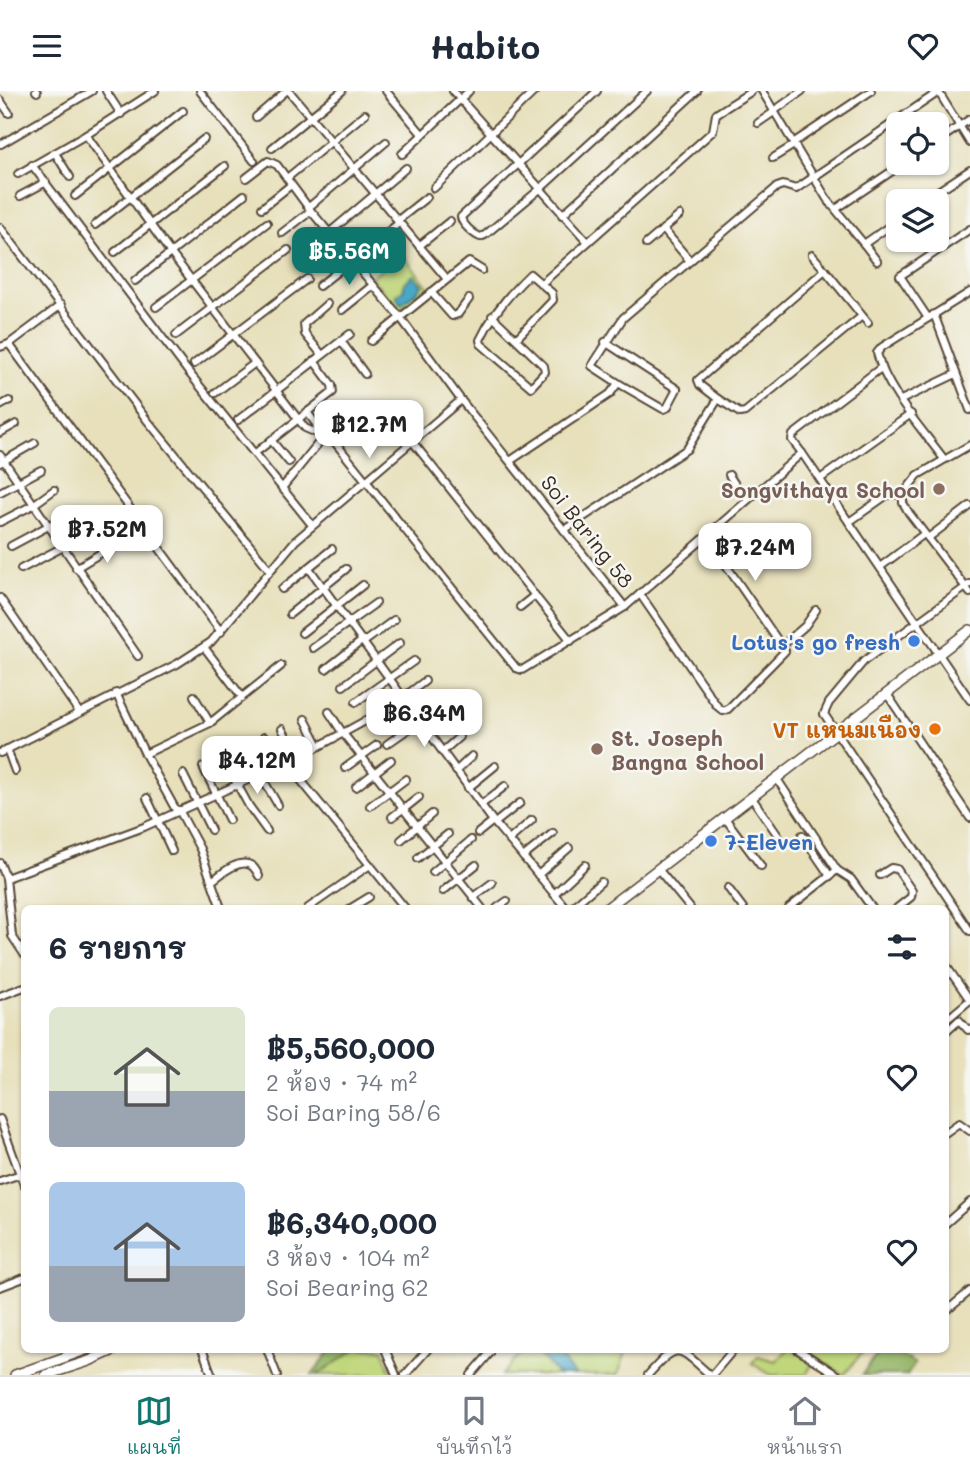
<!DOCTYPE html>
<html lang="th">
<meta charset="utf-8">
<style>
body{margin:0;font-family:Mali,"Playpen Sans Thai",sans-serif;background:#f6f6f7;color:#1f2937;height:100vh;display:flex;flex-direction:column;font-size:26px;white-space:nowrap}
*{box-sizing:border-box;margin:0}
p{font-size:23px;color:#747a83}
.icon{flex:none;width:38px;height:38px;fill:none;stroke:currentColor;stroke-width:2;stroke-linecap:round;stroke-linejoin:round}
.map{position:relative;flex:1;overflow:hidden}
.sheet{position:absolute;left:21px;top:814px;width:928px;height:448px;display:flex;flex-direction:column;background:#fff;border-radius:10px;box-shadow:0 2px 5px #0004}
.sheet>*{flex:none}
.controls{position:absolute;left:886px;top:21px;display:grid;gap:14px}
.controls a{display:grid;place-items:center;width:63px;height:63px;border-radius:10px;background:#fff;box-shadow:0 2px 5px #0004;font-size:35px}
.price{position:absolute;translate:-50% -60px;padding:0 16px;border-radius:14px;background:#fff;color:#222;font-size:23px;line-height:46px;filter:drop-shadow(0 2px 4px #0008)}
.price::after{content:'';position:absolute;left:50%;top:42px;width:21px;height:16px;margin-left:-10px;background:inherit;clip-path:polygon(0 0,100% 0,50% 100%)}
.price.selected{background:#0f766e;color:#fff}
ul{padding:0;list-style:none}
li{display:flex;align-items:center;gap:21px;height:175px;padding:0 28px}
li span{display:grid;place-items:center;flex:none;width:196px;height:140px;border-radius:10px;color:#555}
li>.icon{margin-inline-start:auto}
span .icon{width:84px;height:84px;fill:#fffc;stroke-width:1}
li b{font-size:30px}
h2{display:flex;justify-content:space-between;align-items:center;height:84px;padding:0 28px;font-size:30px}
header{display:flex;justify-content:space-between;align-items:center;height:91px;padding:0 28px;background:#fff;font-size:32px;font-weight:700}
.menu{display:flex;justify-content:space-around;align-items:center;height:98px;border-top:2px solid #e0e1e3;background:#fff;font-size:19px;color:#747a83}
.menu a{display:grid;justify-items:center;gap:4px}
.menu .selected{color:#0f766e}
.map>svg:first-child{display:block}
</style>
<header><svg class="icon" aria-label="menu" viewBox="0 0 24 24"><path d="M4 6h16M4 12h16M4 18h16"/></svg>Habito<svg class="icon" aria-label="heart" viewBox="0 0 24 24"><path d="M12 20l-8-8c-3-5 5-10 8-4 3-6 11-1 8 4z"/></svg></header>
<div class="map">
<svg width="970" height="1284" viewBox="0 0 970 1284">
<rect width="100%" height="100%" fill="#f6f6f2"/>
<filter id="ink" filterUnits="userSpaceOnUse"><feTurbulence type="fractalNoise" baseFrequency=".0143" numOctaves="2"/><feDisplacementMap in="SourceGraphic" scale="14" xChannelSelector="R" yChannelSelector="G"/><feConvolveMatrix kernelMatrix="1 2 1 2 8 2 1 2 1" color-interpolation-filters="sRGB"/></filter>
<filter id="wash" filterUnits="userSpaceOnUse"><feTurbulence type="fractalNoise" baseFrequency=".00686" numOctaves="4" result="noise"/><feDisplacementMap in="SourceGraphic" scale="28" xChannelSelector="R" yChannelSelector="G"/><feGaussianBlur stdDeviation="1.57" result="paint"/><feColorMatrix in="noise" values="0 0 0 0 0 0 0 0 0 0 0 0 0 0 0 0 0 1.4 0 .05"/><feComposite in="paint" operator="in"/></filter>
<g filter="url(#wash)">
<rect width="100%" height="100%" fill="#e7e0bb"/>
<g fill="#bfd67a" stroke="#7d804c" stroke-width="2">
<polygon points="402,163 429,197 400,220 371,186"/>
<polygon points="357,1258 383,1258 392,1284 318,1284 344,1263"/>
<polygon points="518,1258 534,1258 558,1284 502,1284 522,1262"/>
<polygon points="555,1258 627,1258 618,1284 574,1284"/>
<polygon points="787,1258 791,1258 813,1272 806,1284 771,1284 752,1272 758,1265 776,1270"/>
<polygon points="804,1258 865,1258 844,1284"/>
</g>
<g fill="#97b76a" stroke="#697044" stroke-width="2">
<path d="M332,1258H357C344,1264 322,1284 312,1284Z"/>
<polygon points="881,1258 892,1258 915,1273 907,1284 862,1284"/>
</g>
<g fill="#48a7c7" stroke="#426872" stroke-width="2">
<path d="M414,184L422,194C417,203 409,206 402,213L400,212L396,204L403,199L405,191Z"/>
<polygon points="535,1258 555,1258 574,1284 558,1284"/>
</g>
</g>
<g filter="url(#ink)">
<g fill="none" stroke-linecap="round" stroke-linejoin="round">
<g stroke="#554536" stroke-width="10">
<g id="street">
<polyline points="36,0 37,1"/>
<polyline points="106,0 121,23"/>
<polyline points="155,0 86,44 170,161 305,337 334,350 516,577 522,579 625,516"/>
<polyline points="200,0 254,70"/>
<polyline points="289,0 447,188"/>
<polyline points="386,0 422,43"/>
<polyline points="453,0 587,150"/>
<path d="M597,0L461,126C462,133 473,143 480,146L485,144L540,98L647,0"/>
<polyline points="762,0 827,108 864,153 898,129"/>
<polyline points="938,0 970,52"/>
<polyline points="0,9 9,22"/>
<polyline points="774,20 802,0"/>
<polyline points="256,26 286,0"/>
<polyline points="758,32 774,21"/>
<polyline points="936,51 970,28"/>
<polyline points="793,52 871,0"/>
<polyline points="1,53 92,0"/>
<polyline points="272,57 342,0"/>
<polyline points="55,62 70,86"/>
<polyline points="402,63 469,0"/>
<polyline points="773,67 794,54"/>
<polyline points="32,74 186,278 312,434"/>
<polyline points="18,83 86,44"/>
<polyline points="246,87 268,70 277,74 311,120 400,226 461,309 625,516 802,362 970,609"/>
<polyline points="287,87 365,23"/>
<polyline points="434,97 535,0"/>
<polyline points="20,105 46,91"/>
<polyline points="75,105 183,20"/>
<polyline points="923,110 970,79"/>
<polyline points="309,116 386,51"/>
<polyline points="262,117 291,94"/>
<polyline points="836,118 904,72"/>
<polyline points="562,124 697,0"/>
<polyline points="397,130 427,106"/>
<polyline points="95,134 204,48"/>
<polyline points="0,136 147,329 270,479"/>
<polyline points="663,138 690,170"/>
<polyline points="330,141 406,77"/>
<polyline points="282,142 311,120"/>
<polyline points="646,153 680,124"/>
<polyline points="864,153 877,170"/>
<polyline points="419,155 450,130"/>
<polyline points="115,161 225,75"/>
<polyline points="303,167 332,144"/>
<polyline points="825,179 868,232"/>
<polyline points="135,190 244,104"/>
<polyline points="541,193 713,40 716,23 752,0"/>
<polyline points="319,195 399,132"/>
<polyline points="431,201 452,225 458,223 469,208"/>
<polyline points="156,216 267,132"/>
<polyline points="342,219 373,194"/>
<polyline points="934,223 970,319"/>
<path d="M492,225L544,275L545,281L531,296L481,253L480,249C492,223 509,203 530,183L552,202L553,209L516,248"/>
<polyline points="928,227 900,185 970,138"/>
<polyline points="176,244 288,159"/>
<polyline points="341,250 365,283"/>
<polyline points="371,250 469,171 482,179"/>
<polyline points="605,251 677,298 667,317 663,318 618,292"/>
<polyline points="9,253 221,541"/>
<polyline points="0,256 9,253 61,214"/>
<polyline points="322,264 305,243 304,233 327,213"/>
<polyline points="194,273 307,188"/>
<polyline points="215,302 255,272"/>
<polyline points="718,308 740,322 745,321 862,225"/>
<polyline points="901,309 956,283"/>
<polyline points="0,315 9,310"/>
<polyline points="307,321 316,333 317,341"/>
<polyline points="238,329 350,243"/>
<polyline points="0,342 16,333"/>
<polyline points="271,349 289,371"/>
<polyline points="412,350 571,550"/>
<polyline points="259,359 333,301 332,294 314,270"/>
<polyline points="802,362 792,349 793,344 882,276"/>
<polyline points="0,364 138,565"/>
<path d="M944,368C922,338 886,299 877,262L882,256L970,201"/>
<polyline points="510,370 610,303 618,292 592,275 623,227 777,96 783,94 796,98 940,0"/>
<polyline points="0,372 35,352"/>
<polyline points="729,384 738,398 748,408"/>
<polyline points="820,388 911,323"/>
<polyline points="282,397 325,344"/>
<polyline points="0,401 41,379"/>
<polyline points="903,403 903,412 909,422 970,502"/>
<polyline points="0,431 33,414 54,399"/>
<polyline points="849,431 887,404 903,403 918,384 970,354"/>
<polyline points="564,439 687,358 718,308 700,294 698,289 825,179 812,164"/>
<polyline points="928,447 970,415"/>
<polyline points="11,455 67,425"/>
<polyline points="880,476 924,443"/>
<polyline points="76,477 124,448"/>
<polyline points="309,477 493,730 566,817"/>
<polyline points="21,478 88,443"/>
<polyline points="970,493 864,570 829,612 824,623 970,840"/>
<polyline points="282,498 332,458"/>
<polyline points="640,503 717,615 723,620 728,618 785,560 706,445"/>
<polyline points="0,507 79,621"/>
<polyline points="520,516 535,504"/>
<polyline points="290,523 346,478"/>
<polyline points="302,542 363,494"/>
<polyline points="364,551 394,529"/>
<polyline points="783,554 805,535 816,519"/>
<polyline points="204,556 242,606"/>
<polyline points="313,557 376,512"/>
<polyline points="326,578 363,549"/>
<polyline points="343,595 400,552"/>
<polyline points="116,602 145,663 177,721"/>
<polyline points="887,603 970,727"/>
<polyline points="194,605 210,632"/>
<polyline points="404,606 425,590"/>
<polyline points="356,611 414,570"/>
<polyline points="329,621 342,641 482,817"/>
<polyline points="305,628 319,655"/>
<polyline points="282,638 298,666"/>
<polyline points="428,641 450,623"/>
<polyline points="264,646 278,674"/>
<polyline points="387,653 420,630"/>
<polyline points="244,656 278,714"/>
<polyline points="7,658 15,680"/>
<polyline points="442,661 459,646"/>
<polyline points="0,662 177,573 211,551 295,450 461,309"/>
<polyline points="145,663 210,632 281,575"/>
<polyline points="224,669 249,715 267,740"/>
<polyline points="288,670 295,682 405,817"/>
<polyline points="203,676 229,729"/>
<polyline points="345,677 377,654"/>
<polyline points="456,680 472,665"/>
<polyline points="183,683 211,739"/>
<polyline points="777,688 837,779 789,817"/>
<polyline points="356,696 391,669"/>
<polyline points="468,697 495,675"/>
<polyline points="147,707 172,760"/>
<polyline points="752,707 779,746"/>
<polyline points="481,714 505,695"/>
<polyline points="370,715 406,688"/>
<polyline points="404,718 419,706"/>
<polyline points="179,719 200,758 221,817"/>
<polyline points="392,726 404,717"/>
<polyline points="725,727 761,775"/>
<polyline points="495,732 520,712"/>
<polyline points="478,742 493,730"/>
<polyline points="802,744 830,785"/>
<polyline points="401,749 432,723"/>
<polyline points="509,749 532,729"/>
<polyline points="523,766 553,742"/>
<polyline points="418,767 448,743"/>
<polyline points="0,772 6,787 12,845 24,863"/>
<polyline points="658,778 690,817"/>
<polyline points="837,779 851,788 872,817"/>
<polyline points="433,781 471,749"/>
<polyline points="538,784 569,757"/>
<polyline points="880,784 891,777 897,778 912,800 911,806 897,817"/>
<polyline points="6,787 144,736 305,663 405,608"/>
<path d="M212,790C221,783 240,766 252,775C255,777 257,781 259,785"/>
<polyline points="728,797 743,817"/>
<polyline points="443,800 476,774"/>
<polyline points="554,803 585,774"/>
<polyline points="473,806 492,792"/>
<polyline points="308,817 370,774"/>
<polyline points="351,817 369,806"/>
<polyline points="497,817 507,810"/>
<polyline points="571,817 601,791"/>
<polyline points="945,877 947,876 970,909 945,930"/>
<polyline points="0,905 24,896"/>
<polyline points="945,942 959,929 968,939 970,938"/>
<polyline points="0,1028 24,1094"/>
<polyline points="945,1042 959,1032 970,1040"/>
<polyline points="0,1090 21,1083"/>
<polyline points="945,1133 970,1111"/>
<polyline points="0,1196 24,1187"/>
<polyline points="945,1221 970,1200"/>
<polyline points="202,1258 212,1284"/>
<polyline points="267,1258 277,1284"/>
<polyline points="385,1258 396,1284"/>
<polyline points="797,1258 837,1284"/>
<polyline points="405,1284 428,1258"/>
<polyline points="471,1284 490,1262"/>
<path d="M648,1284C679,1250 677,1255 710,1284"/>
<polyline points="712,1284 734,1258"/>
</g>
</g>
<g stroke="#554536" stroke-width="12">
<g id="secondary">
<polyline points="607,817 970,539"/>
<polyline points="15,1284 88,1258"/>
<polyline points="46,1284 89,1270 116,1258"/>
</g>
</g>
<use href="#street" stroke="#fff" stroke-width="6"/>
<use href="#secondary" stroke="#fff" stroke-width="9"/>
</g>
</g>
<g fill="#8d6e63" stroke="#f6f6f2" stroke-width="2.5">
<circle cx="939" cy="398" r="7"/>
<circle cx="597" cy="658" r="7"/>
</g>
<g fill="#3f7fe0" stroke="#f6f6f2" stroke-width="2.5">
<circle cx="914" cy="550" r="7"/>
<circle cx="711" cy="750" r="7"/>
</g>
<circle fill="#e8710a" stroke="#f6f6f2" stroke-width="2.5" cx="935" cy="638" r="7"/>
<g text-anchor="middle" dominant-baseline="central" stroke-width="5" stroke-linejoin="round" paint-order="stroke">
<g font-size="21" font-weight="bold" fill="#785e54" stroke="#f6f6f2" text-anchor="end">
<text x="925" y="398">Songvithaya School</text>
<text x="611" y="646" text-anchor="start">St. Joseph<tspan x="611" dy="24">Bangna School</tspan></text>
</g>
<g font-size="21" fill="#3b2a1e" stroke="#f6f6f2">
<text transform="translate(588 440) rotate(52)">Soi Baring 58</text>
</g>
<g font-size="21" font-weight="bold" fill="#366cbe" stroke="#f6f6f2" text-anchor="end">
<text x="900" y="550">Lotus's go fresh</text>
<text x="725" y="750" text-anchor="start">7-Eleven</text>
</g>
<g font-size="21" font-weight="bold" fill="#c56008" stroke="#f6f6f2" text-anchor="end">
<text x="921" y="638">VT แหนมเนือง</text>
</g>
</g>
</svg>
<div class="controls">
<a><svg class="icon" aria-label="locate" viewBox="0 0 24 24"><circle cx="12" cy="12" r="6"/><path d="M12 2v4M12 18v4M2 12h4M18 12h4"/></svg></a>
<a><svg class="icon" aria-label="layers" viewBox="0 0 24 24"><path d="M12 4l9 5-9 5-9-5zM3 14l9 5 9-5"/></svg></a>
</div>
<b class="price selected" style="left:349px;top:196px">฿5.56M</b>
<b class="price" style="left:369px;top:369px">฿12.7M</b>
<b class="price" style="left:107px;top:474px">฿7.52M</b>
<b class="price" style="left:755px;top:492px">฿7.24M</b>
<b class="price" style="left:424px;top:658px">฿6.34M</b>
<b class="price" style="left:257px;top:705px">฿4.12M</b>
<section class="sheet">
<h2>6 รายการ<svg class="icon" aria-label="filters" viewBox="0 0 24 24"><path d="M4 7h16M4 17h16"/><circle cx="9" cy="7" r="2"/><circle cx="15" cy="17" r="2"/></svg></h2>
<ul>
<li><span style="background:linear-gradient(#dfe7d0 60%,#9aa5b1 0)"><svg class="icon" aria-label="home" viewBox="0 0 24 24"><path d="M3 11l9-7 9 7M6 9v11h12V9"/></svg></span><div><b>฿5,560,000</b><p>2 ห้อง · 74 m²</p><p>Soi Baring 58/6</p></div><svg class="icon" aria-label="heart" viewBox="0 0 24 24"><path d="M12 20l-8-8c-3-5 5-10 8-4 3-6 11-1 8 4z"/></svg></li>
<li><span style="background:linear-gradient(#a9c7e8 60%,#9aa5b1 0)"><svg class="icon" aria-label="home" viewBox="0 0 24 24"><path d="M3 11l9-7 9 7M6 9v11h12V9"/></svg></span><div><b>฿6,340,000</b><p>3 ห้อง · 104 m²</p><p>Soi Bearing 62</p></div><svg class="icon" aria-label="heart" viewBox="0 0 24 24"><path d="M12 20l-8-8c-3-5 5-10 8-4 3-6 11-1 8 4z"/></svg></li>
</ul>
</section>
</div>
<nav class="menu">
<a class="selected"><svg class="icon" aria-label="map" viewBox="0 0 24 24"><path d="M3 6l6-2 6 2 6-2v14l-6 2-6-2-6 2zM9 4v14M15 6v14"/></svg>แผนที่</a>
<a><svg class="icon" aria-label="saved" viewBox="0 0 24 24"><path d="M7 4h10v16l-5-4-5 4z"/></svg>บันทึกไว้</a>
<a><svg class="icon" aria-label="home" viewBox="0 0 24 24"><path d="M3 11l9-7 9 7M6 9v11h12V9"/></svg>หน้าแรก</a>
</nav>
